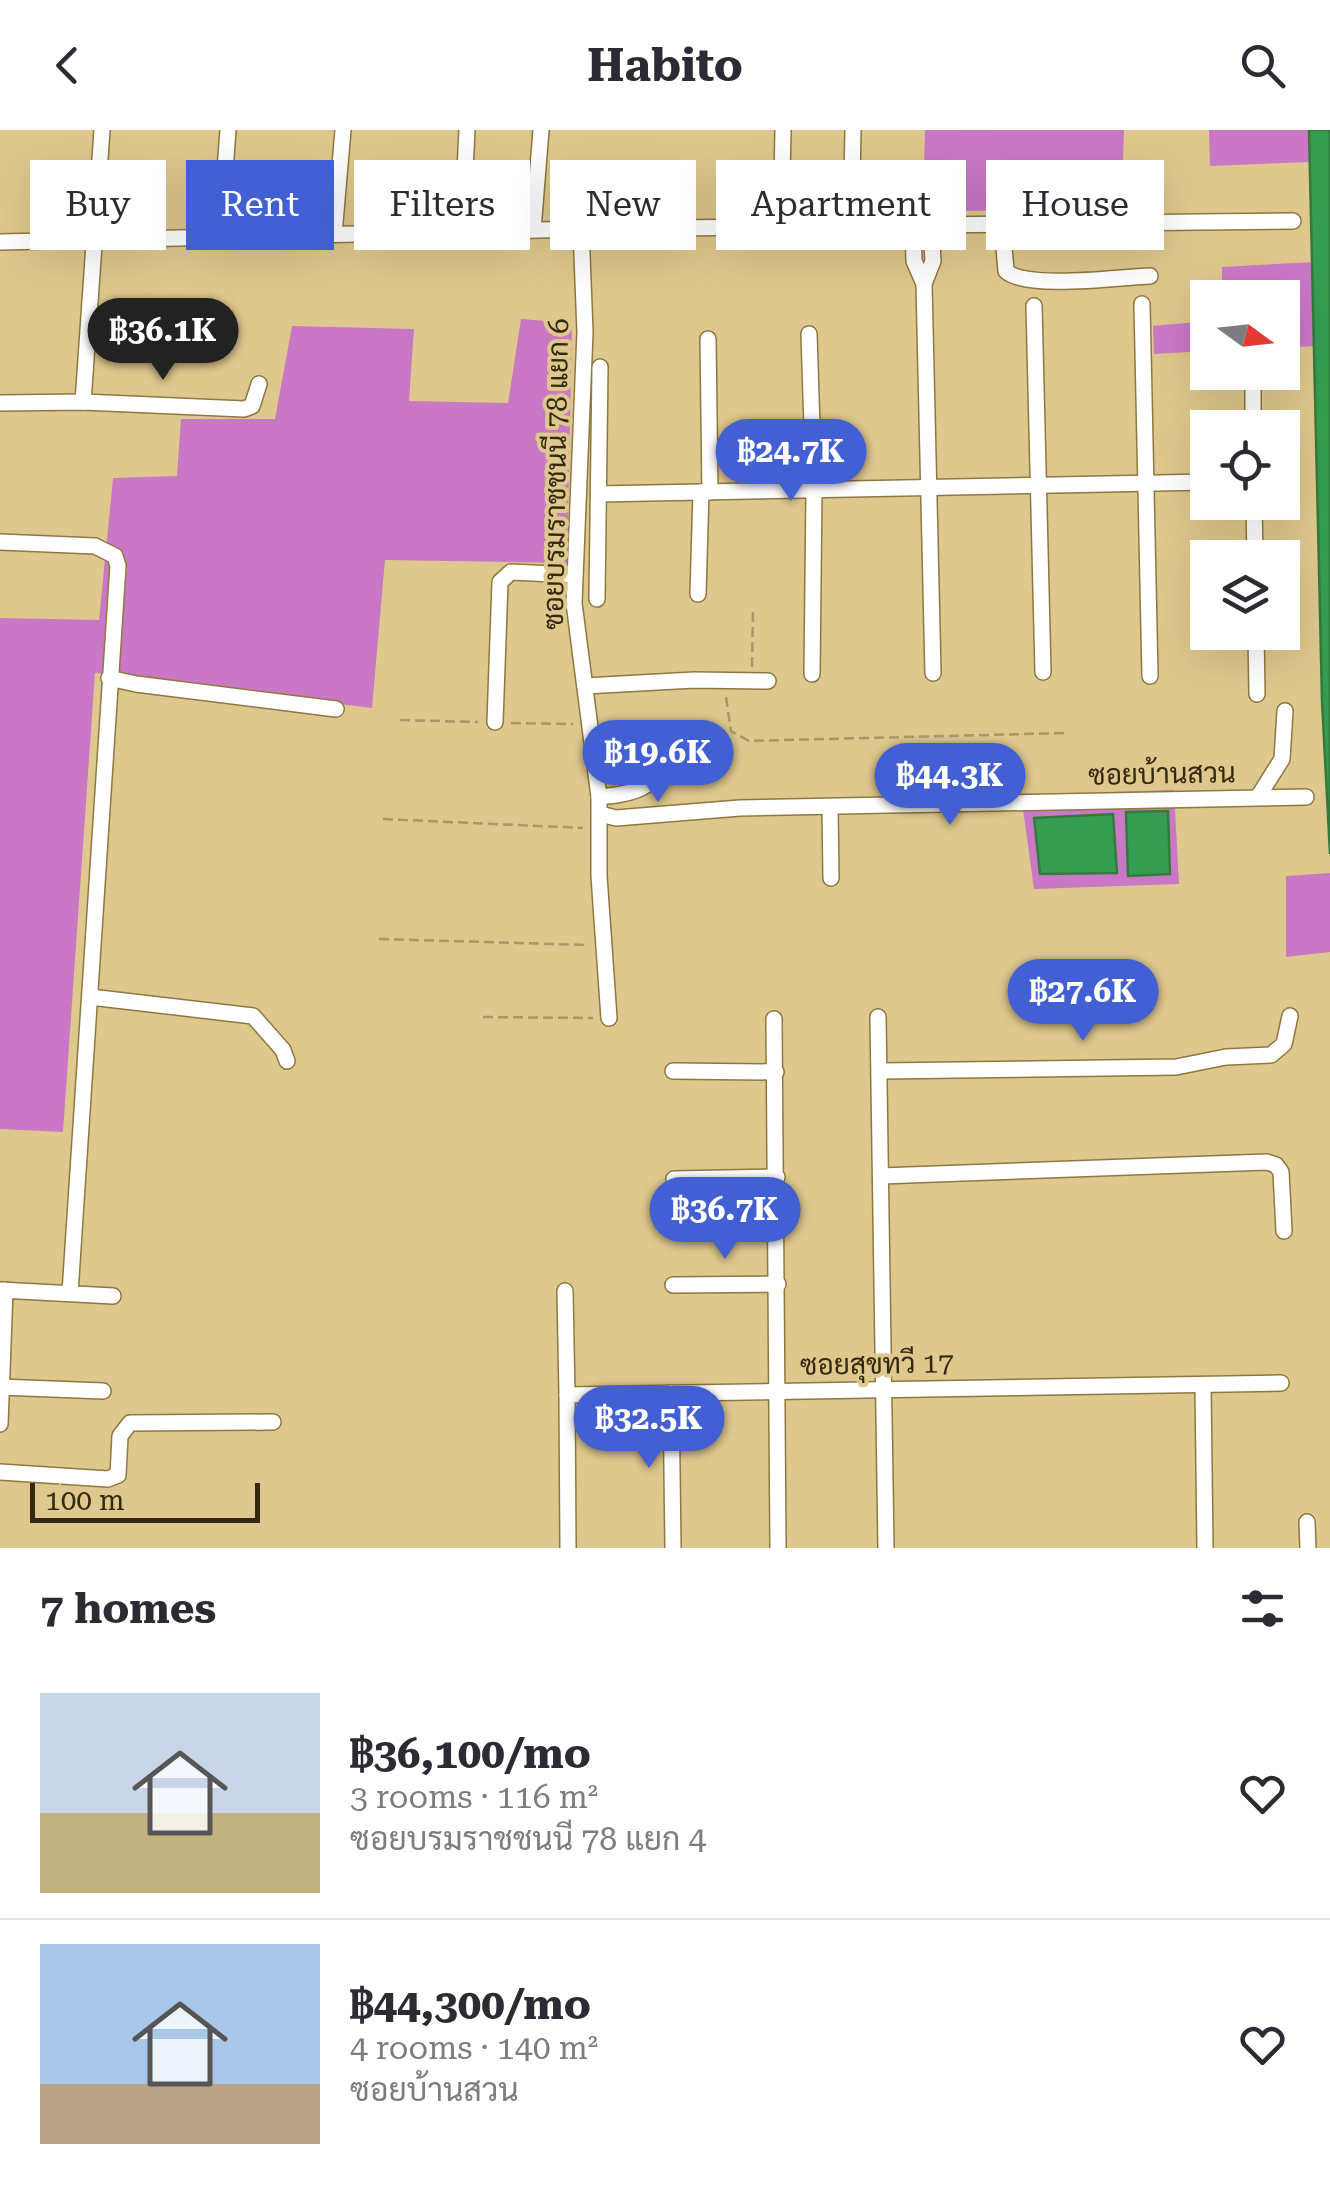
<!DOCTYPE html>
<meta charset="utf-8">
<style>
body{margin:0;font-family:"Roboto Serif",Sarabun,serif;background:#f7f7f7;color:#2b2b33;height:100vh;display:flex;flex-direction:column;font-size:38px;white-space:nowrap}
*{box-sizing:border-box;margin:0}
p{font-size:32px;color:#7c7c81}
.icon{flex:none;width:55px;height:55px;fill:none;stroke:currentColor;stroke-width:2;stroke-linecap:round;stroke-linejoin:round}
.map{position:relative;height:1418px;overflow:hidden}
.details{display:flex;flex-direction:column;background:#fff;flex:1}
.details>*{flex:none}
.banner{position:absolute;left:30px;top:30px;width:1270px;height:90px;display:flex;gap:20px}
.needle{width:65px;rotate:105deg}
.fabs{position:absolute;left:1190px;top:150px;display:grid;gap:20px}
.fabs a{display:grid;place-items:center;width:110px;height:110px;border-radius:0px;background:#fff;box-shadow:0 10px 40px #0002;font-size:50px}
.scale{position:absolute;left:30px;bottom:25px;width:230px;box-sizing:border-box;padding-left:10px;border:5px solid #332911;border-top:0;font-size:28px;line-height:35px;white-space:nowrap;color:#332911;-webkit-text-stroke:8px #dfc88d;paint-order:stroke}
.price{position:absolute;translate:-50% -85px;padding:0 22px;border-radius:35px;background:#4260d3;color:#fff;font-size:32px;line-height:65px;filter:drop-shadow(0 2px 5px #0008)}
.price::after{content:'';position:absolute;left:50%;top:60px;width:30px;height:22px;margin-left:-15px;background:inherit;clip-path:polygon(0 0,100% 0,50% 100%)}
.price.selected{background:#222;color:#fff}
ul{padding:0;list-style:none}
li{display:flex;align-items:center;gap:30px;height:250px;padding:0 40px}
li+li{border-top:2px solid #e1e1e2}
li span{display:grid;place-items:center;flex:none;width:280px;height:200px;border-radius:0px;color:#555}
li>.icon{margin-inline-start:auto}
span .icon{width:120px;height:120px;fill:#fffc;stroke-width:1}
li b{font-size:42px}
h2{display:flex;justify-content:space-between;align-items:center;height:120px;padding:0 40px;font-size:42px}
.chip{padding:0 35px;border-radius:0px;background:#fff;box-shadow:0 10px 40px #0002;font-size:35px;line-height:90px}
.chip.selected{background:#4260d3;color:#fff}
header{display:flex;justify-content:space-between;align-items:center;height:130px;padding:0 40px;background:#fff;font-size:45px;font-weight:700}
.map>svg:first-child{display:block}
</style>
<header><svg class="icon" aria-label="back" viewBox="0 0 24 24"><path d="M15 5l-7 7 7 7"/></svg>Habito<svg class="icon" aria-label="search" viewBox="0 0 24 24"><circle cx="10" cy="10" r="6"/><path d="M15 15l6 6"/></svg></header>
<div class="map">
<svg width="1330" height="1418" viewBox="0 0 1330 1418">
<rect width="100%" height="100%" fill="#dfc88d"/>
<g fill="#ca78c6">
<polygon points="925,0 1124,0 1121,80 923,81"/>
<polygon points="1209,0 1309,0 1310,32 1210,36"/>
<polygon points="1313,132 1316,216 1283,218 1282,168 1222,167 1222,137"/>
<polygon points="521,189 572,193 567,433 385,430 372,578 95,543 63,1002 0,999 0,488 99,490 113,348 177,346 181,289 275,289 292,196 414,199 409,271 508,273"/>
<polygon points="1207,191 1207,221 1154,224 1153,196"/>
<polygon points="1174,660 1179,754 1034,759 1021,665"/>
<polygon points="1330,743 1330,822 1286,827 1286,746"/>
</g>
<g fill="#359d50" stroke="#347a3d" stroke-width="2.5">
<polygon points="1309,0 1330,0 1330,724 1322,571"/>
<polygon points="1168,681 1170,744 1128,746 1126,682"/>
<polygon points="1113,684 1117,743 1040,744 1034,688"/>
</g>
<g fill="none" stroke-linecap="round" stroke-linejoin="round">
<g stroke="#8e783f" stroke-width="18">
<g id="minor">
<path d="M1002,94L1006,141C1026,160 1121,147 1150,146"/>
<polyline points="851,95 853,0"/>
<polyline points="913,95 914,131 924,154"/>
<polyline points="931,95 933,131 924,154 933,543"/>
<polyline points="781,96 783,0"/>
<polyline points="581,99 585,202 574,473 599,667 599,746 609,888"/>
<polyline points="533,100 541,0"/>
<polyline points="462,101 467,0"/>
<polyline points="334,104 343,0"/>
<polyline points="220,107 228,0"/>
<polyline points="0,112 581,99 1293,91"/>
<polyline points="1142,174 1150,546"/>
<polyline points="1034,176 1043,542"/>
<polyline points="809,204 814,360 812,544"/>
<polyline points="708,209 710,362"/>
<polyline points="1253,252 1253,298"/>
<polyline points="83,272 102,0"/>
<polyline points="0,273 83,272 244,279 252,276 259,254"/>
<polyline points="599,364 1208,352"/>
<polyline points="1254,372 1255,428"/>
<polyline points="0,412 95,416 115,426 118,436 70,1163"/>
<polyline points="698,464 701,362"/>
<polyline points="597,469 600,237"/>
<polyline points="1256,502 1257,564"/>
<polyline points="109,548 136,554 336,579"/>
<polyline points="585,556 694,550 768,551"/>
<polyline points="495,592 500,452 511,442 575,445"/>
<path d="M599,667C628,664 660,661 661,625"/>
<polyline points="1258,667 1282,629 1285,581"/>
<polyline points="830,677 831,748"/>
<polyline points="600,684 616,688 740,678 1306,667"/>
<polyline points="90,867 253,886 283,920 287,931"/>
<polyline points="878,887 886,1418"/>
<polyline points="774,889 778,1418"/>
<polyline points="673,941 776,942"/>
<polyline points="881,941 1176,937 1226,927 1271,925 1284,914 1290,886"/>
<polyline points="881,1046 1267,1032 1276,1035 1281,1042 1284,1101"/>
<polyline points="674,1049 777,1047"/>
<polyline points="673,1155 778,1154"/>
<polyline points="0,1160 113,1166"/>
<polyline points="565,1161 567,1265"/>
<polyline points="1203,1256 1205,1418"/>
<polyline points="0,1257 103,1261"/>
<polyline points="671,1263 673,1418"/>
<polyline points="0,1294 5,1160"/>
<polyline points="0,1342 108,1349 118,1345 120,1306 130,1293 273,1292"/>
<polyline points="1307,1392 1308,1418"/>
<polyline points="568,1418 567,1265 1281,1253"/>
</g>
</g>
<g stroke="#ab9868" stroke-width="2.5" stroke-dasharray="10 5" stroke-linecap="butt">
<polyline points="752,537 753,479"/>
<polyline points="726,567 731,601 749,611 1067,603"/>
<polyline points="400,590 478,592"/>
<polyline points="511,593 573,594"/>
<polyline points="383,689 583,698"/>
<polyline points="379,809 588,815"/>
<polyline points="483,887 593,888"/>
</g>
<use href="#minor" stroke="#fff" stroke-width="15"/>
</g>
<g text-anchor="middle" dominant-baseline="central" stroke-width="8" stroke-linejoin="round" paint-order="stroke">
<g font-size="28" fill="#332911" stroke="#dfc88d">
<text transform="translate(556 344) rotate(-89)">ซอยบรมราชชนนี 78 แยก 6</text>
<text transform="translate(1162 644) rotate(-1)">ซอยบ้านสวน</text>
<text transform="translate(877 1234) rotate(-1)">ซอยสุขทวี 17</text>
</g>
</g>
</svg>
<div class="fabs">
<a><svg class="needle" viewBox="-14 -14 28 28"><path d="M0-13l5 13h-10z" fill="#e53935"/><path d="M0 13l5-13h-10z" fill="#7c7c81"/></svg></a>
<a><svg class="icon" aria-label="locate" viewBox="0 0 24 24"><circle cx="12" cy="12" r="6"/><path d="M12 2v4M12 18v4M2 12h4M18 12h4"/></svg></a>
<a><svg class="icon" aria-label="layers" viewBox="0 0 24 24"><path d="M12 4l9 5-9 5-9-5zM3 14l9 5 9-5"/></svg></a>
</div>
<div class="scale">100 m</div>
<b class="price selected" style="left:163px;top:253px">฿36.1K</b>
<b class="price" style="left:791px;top:374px">฿24.7K</b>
<b class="price" style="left:658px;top:675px">฿19.6K</b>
<b class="price" style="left:950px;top:698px">฿44.3K</b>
<b class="price" style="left:1083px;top:914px">฿27.6K</b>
<b class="price" style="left:725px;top:1132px">฿36.7K</b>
<b class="price" style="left:649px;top:1341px">฿32.5K</b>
<div class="banner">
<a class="chip">Buy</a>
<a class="chip selected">Rent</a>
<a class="chip">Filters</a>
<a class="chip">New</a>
<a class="chip">Apartment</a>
<a class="chip">House</a>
</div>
</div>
<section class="details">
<h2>7 homes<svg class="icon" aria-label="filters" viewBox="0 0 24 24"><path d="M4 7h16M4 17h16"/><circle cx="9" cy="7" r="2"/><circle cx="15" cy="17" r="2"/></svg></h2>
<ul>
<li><span style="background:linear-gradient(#c9d6e8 60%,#c2b280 0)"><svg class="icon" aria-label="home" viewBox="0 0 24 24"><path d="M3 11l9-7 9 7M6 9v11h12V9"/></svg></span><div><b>฿36,100/mo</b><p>3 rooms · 116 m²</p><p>ซอยบรมราชชนนี 78 แยก 4</p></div><svg class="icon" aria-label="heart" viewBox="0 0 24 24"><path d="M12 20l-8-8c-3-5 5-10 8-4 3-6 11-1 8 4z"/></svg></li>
<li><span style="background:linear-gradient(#a9c7e8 70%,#b9a48a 0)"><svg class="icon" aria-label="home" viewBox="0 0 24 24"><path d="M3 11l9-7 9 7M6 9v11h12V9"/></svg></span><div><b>฿44,300/mo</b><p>4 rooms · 140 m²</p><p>ซอยบ้านสวน</p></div><svg class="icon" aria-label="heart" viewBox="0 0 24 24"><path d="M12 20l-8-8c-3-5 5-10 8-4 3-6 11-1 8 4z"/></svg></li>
</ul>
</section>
